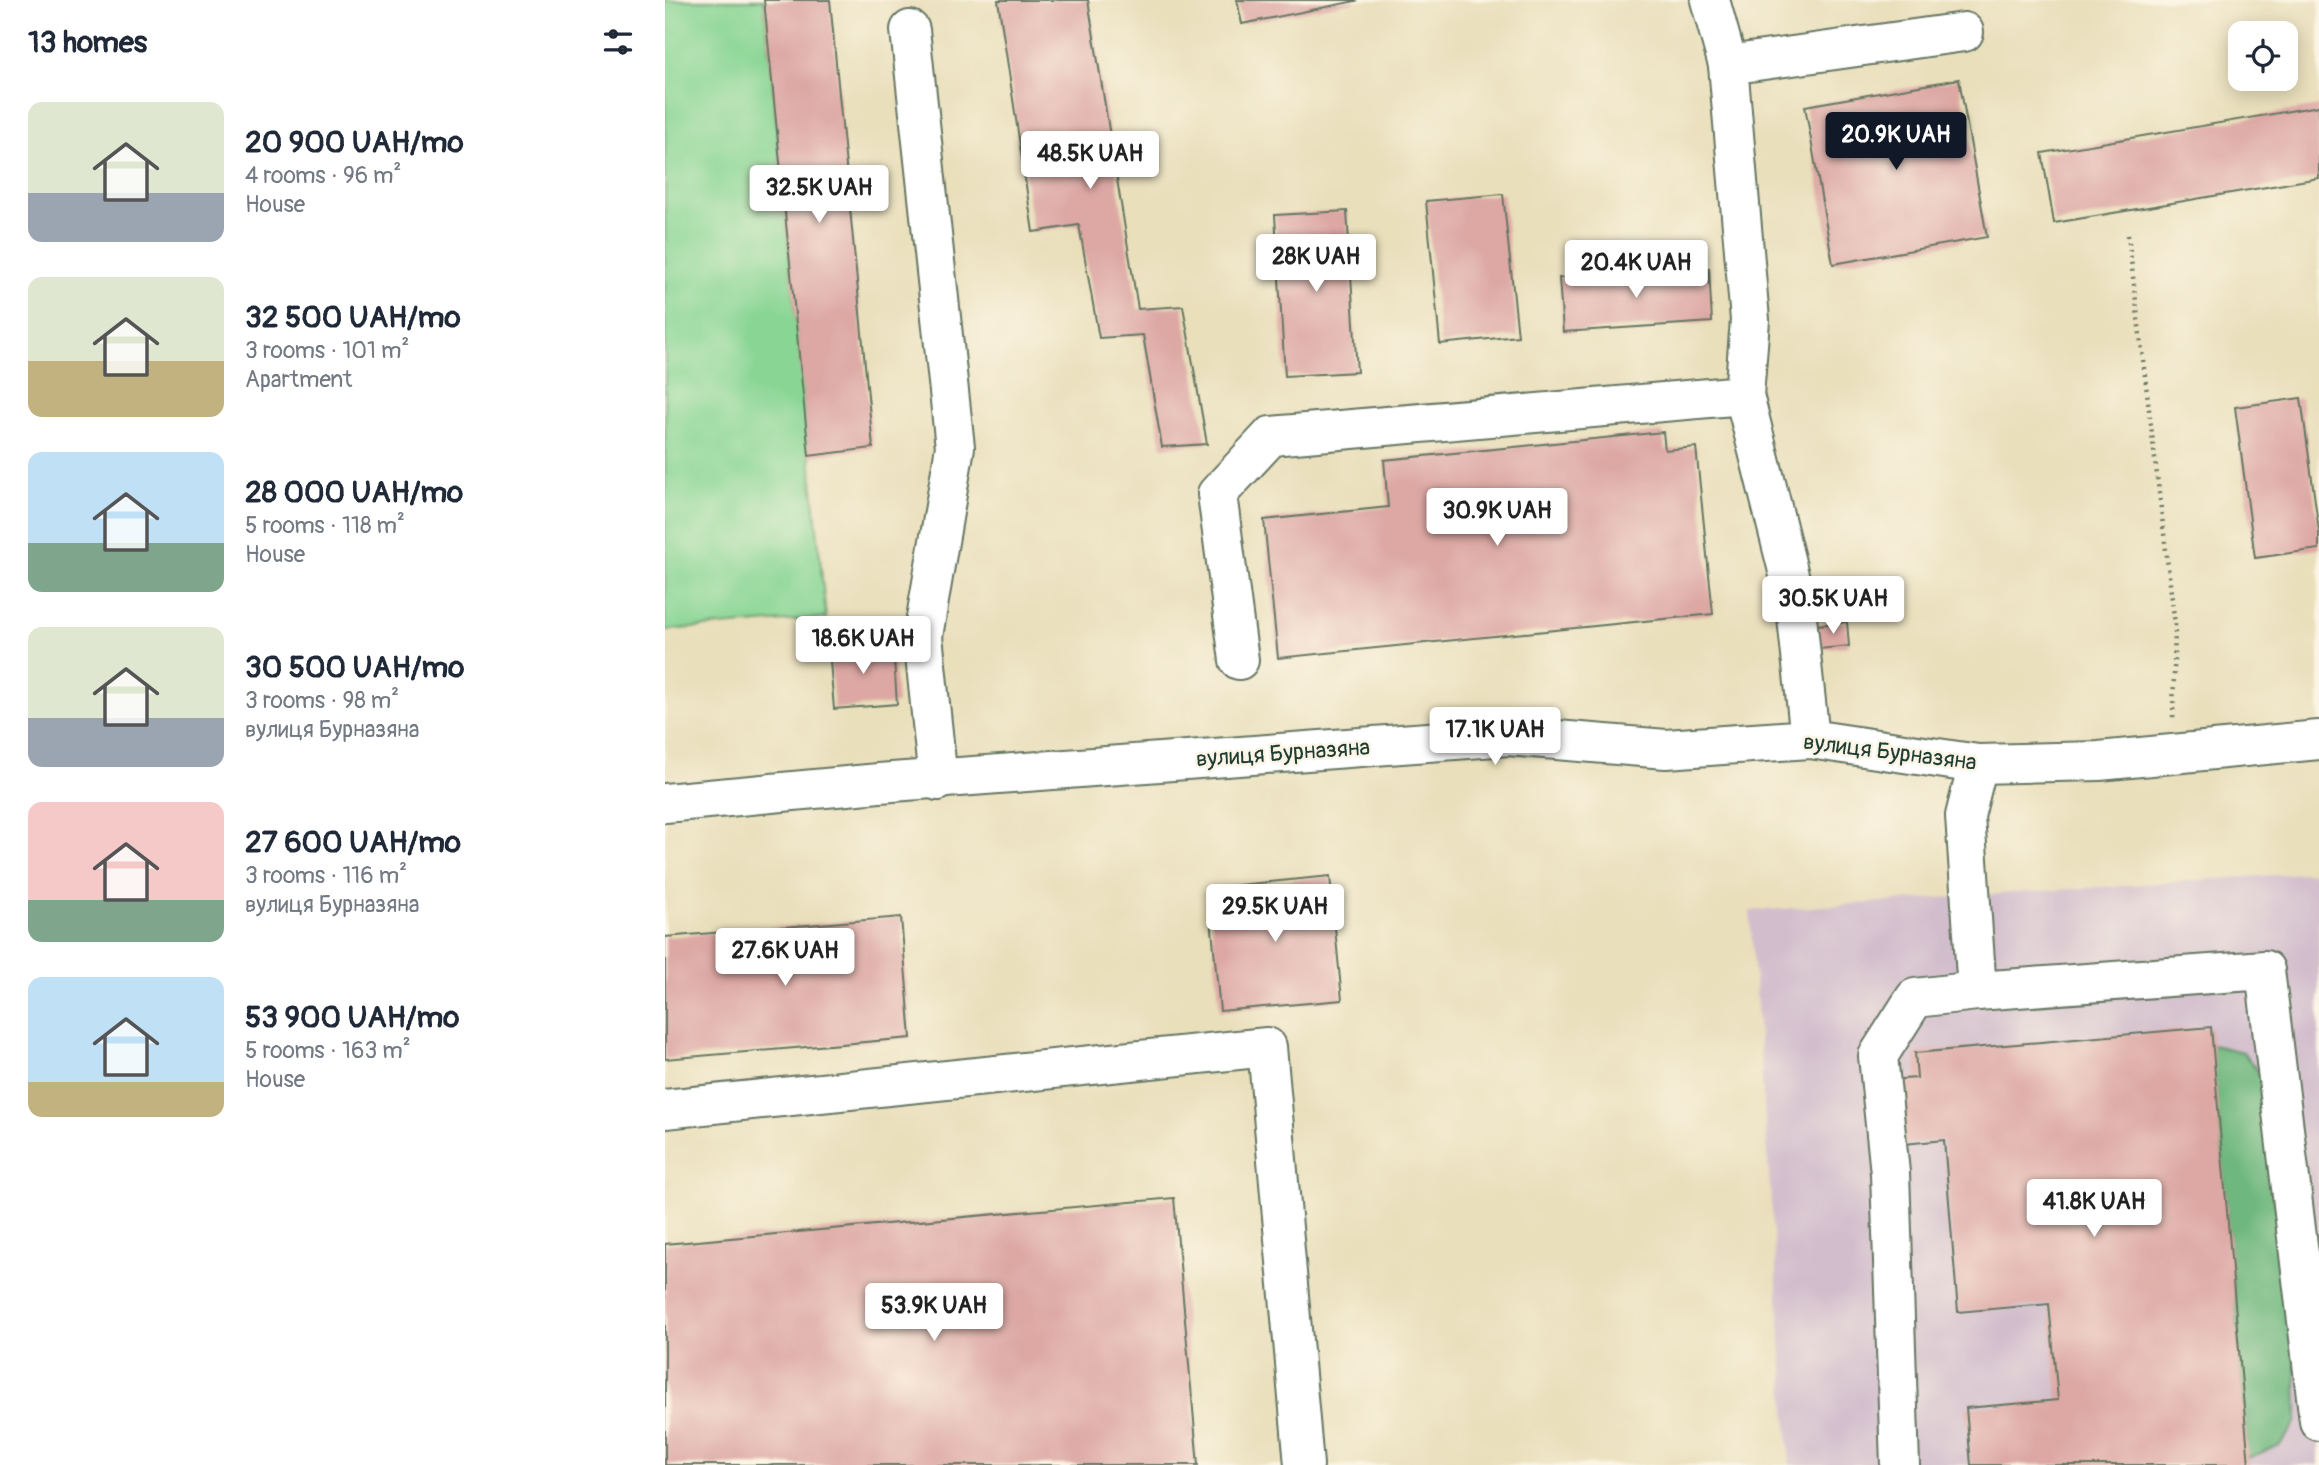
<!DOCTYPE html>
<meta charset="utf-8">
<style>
body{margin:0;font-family:Pangolin,sans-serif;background:#f2f2f3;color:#1f2937;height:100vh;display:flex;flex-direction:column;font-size:26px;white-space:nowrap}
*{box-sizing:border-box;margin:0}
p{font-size:23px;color:#747a83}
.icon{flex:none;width:38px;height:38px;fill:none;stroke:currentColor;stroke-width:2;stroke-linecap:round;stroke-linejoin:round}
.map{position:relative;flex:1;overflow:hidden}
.sheet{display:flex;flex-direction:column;background:#fff;width:665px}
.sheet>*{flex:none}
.fabs{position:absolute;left:1563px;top:21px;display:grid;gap:14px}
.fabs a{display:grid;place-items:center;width:70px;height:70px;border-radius:14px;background:#fff;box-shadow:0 4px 18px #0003;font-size:35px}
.price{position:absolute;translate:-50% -60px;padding:0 16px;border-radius:7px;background:#fff;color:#222;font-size:23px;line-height:46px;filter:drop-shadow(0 2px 4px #0008)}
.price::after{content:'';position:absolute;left:50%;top:42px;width:21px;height:16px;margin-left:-10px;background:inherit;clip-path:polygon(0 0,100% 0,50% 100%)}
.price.current{background:#111827;color:#fff}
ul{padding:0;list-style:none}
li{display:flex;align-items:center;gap:21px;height:175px;padding:0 28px}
li span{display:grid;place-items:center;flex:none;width:196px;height:140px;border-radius:14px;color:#555}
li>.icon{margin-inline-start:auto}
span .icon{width:84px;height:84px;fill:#fffc;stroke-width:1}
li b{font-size:30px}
h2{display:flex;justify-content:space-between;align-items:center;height:84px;padding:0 28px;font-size:30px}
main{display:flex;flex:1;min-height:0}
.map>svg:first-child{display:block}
</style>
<main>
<section class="sheet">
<h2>13 homes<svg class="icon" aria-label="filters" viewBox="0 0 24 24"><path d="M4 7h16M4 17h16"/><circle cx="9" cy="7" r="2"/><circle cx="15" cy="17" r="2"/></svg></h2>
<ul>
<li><span style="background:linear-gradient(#dfe7d0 65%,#9aa5b1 0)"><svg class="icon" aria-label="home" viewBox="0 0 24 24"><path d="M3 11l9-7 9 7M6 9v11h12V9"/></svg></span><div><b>20 900 UAH/mo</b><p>4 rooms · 96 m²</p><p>House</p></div></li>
<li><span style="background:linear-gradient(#dfe7d0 60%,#c2b280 0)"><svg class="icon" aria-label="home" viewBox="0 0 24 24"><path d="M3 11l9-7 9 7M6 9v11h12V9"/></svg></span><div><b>32 500 UAH/mo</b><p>3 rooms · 101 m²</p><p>Apartment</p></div></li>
<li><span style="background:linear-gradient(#bfe0f5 65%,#7fa58c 0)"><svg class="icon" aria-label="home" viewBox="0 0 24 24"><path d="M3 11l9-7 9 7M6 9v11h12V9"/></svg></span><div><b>28 000 UAH/mo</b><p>5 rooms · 118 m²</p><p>House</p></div></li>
<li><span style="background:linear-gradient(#dfe7d0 65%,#9aa5b1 0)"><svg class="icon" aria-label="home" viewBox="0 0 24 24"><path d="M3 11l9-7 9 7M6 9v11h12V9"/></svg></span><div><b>30 500 UAH/mo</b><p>3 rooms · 98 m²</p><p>вулиця Бурназяна</p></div></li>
<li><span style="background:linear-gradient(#f6c9c9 70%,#7fa58c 0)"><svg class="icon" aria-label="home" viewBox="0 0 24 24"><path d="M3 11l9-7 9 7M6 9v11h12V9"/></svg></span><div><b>27 600 UAH/mo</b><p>3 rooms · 116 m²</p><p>вулиця Бурназяна</p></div></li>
<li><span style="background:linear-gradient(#bfe0f5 75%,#c2b280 0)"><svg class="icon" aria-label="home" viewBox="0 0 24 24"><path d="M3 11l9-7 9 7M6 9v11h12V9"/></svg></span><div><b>53 900 UAH/mo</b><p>5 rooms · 163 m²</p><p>House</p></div></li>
</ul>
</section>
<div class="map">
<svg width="1654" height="1465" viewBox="0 0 1654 1465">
<rect width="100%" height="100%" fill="#fcf5e5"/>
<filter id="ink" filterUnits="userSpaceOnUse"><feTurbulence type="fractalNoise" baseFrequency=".0143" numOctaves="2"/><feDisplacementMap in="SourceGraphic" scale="14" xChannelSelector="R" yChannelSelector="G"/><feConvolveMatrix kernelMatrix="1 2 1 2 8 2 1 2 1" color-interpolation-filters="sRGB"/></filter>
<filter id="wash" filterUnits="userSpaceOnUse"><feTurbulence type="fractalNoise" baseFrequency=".00686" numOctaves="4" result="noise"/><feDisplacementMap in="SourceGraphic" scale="28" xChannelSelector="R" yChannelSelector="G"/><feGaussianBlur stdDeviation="1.57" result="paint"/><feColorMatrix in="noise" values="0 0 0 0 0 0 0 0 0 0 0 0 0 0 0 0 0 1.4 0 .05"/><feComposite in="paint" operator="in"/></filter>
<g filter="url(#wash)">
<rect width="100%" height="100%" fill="#e9dfbb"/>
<polygon fill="#d1bdcc" points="1654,872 1654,1465 1125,1465 1085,911"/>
<polygon fill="#89d694" stroke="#548a64" stroke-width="2" points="0,0 99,0 161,618 0,630"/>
<polygon fill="#6eb77e" stroke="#467a59" stroke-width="2" points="1547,1045 1578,1052 1594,1073 1631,1368 1632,1421 1615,1445 1583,1458"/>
<g id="blocks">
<g fill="#dda8a4">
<polygon points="99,0 165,0 208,448 144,456"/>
<polygon points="333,0 423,0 473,309 518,306 542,444 497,447 478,335 434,338 414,225 368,232"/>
<polygon points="572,0 690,0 691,1 577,24"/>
<polygon points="1294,79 1322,237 1168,264 1140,106"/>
<polygon points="1654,106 1654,178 1389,223 1377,153"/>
<polygon points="838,194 853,336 775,344 761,201"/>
<polygon points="682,211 692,372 620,376 610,215"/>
<polygon points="1044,268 1047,322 898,332 894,278"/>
<polygon points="1636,398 1654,531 1654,549 1590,558 1570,407"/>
<polygon points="998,432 1000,450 1031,447 1048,614 613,658 599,520 723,507 719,460"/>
<polygon points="1182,622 1184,646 1154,649 1152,625"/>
<polygon points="228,644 232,704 169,709 164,649"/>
<polygon points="665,876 677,1000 555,1011 543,888"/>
<polygon points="236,917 246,1038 0,1059 0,937"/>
<polygon points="1546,1027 1584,1465 1306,1465 1301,1408 1393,1400 1384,1304 1293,1312 1279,1140 1229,1145 1223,1080 1252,1078 1250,1053"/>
<polygon points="509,1198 533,1465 0,1465 0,1244"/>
</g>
</g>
</g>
<g filter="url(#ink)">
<use href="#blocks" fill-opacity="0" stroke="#667663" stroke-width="2"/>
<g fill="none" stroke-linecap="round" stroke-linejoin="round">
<g stroke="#667663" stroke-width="42">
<g id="minor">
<polyline points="1045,0 1063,65"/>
<polyline points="245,30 290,447 258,636 273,781"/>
<polyline points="1079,395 1085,320 1063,65 1299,32"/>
<polyline points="574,660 552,494 606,436 1079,395 1130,599 1145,739"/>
<polyline points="0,803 214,783 843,736 1001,749 1145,739 1313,764 1434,761 1654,740"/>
<polyline points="1312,991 1300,816 1313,764"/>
<polyline points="0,1109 602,1047 639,1465"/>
<polyline points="1235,1465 1225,1173 1213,1056 1250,998 1312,991 1600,970 1654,1421"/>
</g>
</g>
<polyline stroke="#667663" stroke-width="4.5" stroke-dasharray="2 5" stroke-linecap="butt" points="1463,235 1510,625 1508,720"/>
<use href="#minor" stroke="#fff" stroke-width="38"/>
</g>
</g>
<g text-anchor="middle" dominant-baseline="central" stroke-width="5" stroke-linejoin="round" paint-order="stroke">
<g font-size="23" fill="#1f3d34" stroke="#fcf5e5">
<text transform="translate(1225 752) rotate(7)">вулиця Бурназяна</text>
<text transform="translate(618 753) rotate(-4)">вулиця Бурназяна</text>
</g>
</g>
</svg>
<div class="fabs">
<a><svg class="icon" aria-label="locate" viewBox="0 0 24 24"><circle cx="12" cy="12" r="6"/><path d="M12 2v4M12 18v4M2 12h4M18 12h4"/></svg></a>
</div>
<b class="price current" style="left:1231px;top:172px">20.9K UAH</b>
<b class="price" style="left:425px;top:191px">48.5K UAH</b>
<b class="price" style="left:154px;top:225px">32.5K UAH</b>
<b class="price" style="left:651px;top:294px">28K UAH</b>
<b class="price" style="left:971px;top:300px">20.4K UAH</b>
<b class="price" style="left:832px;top:548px">30.9K UAH</b>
<b class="price" style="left:1168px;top:636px">30.5K UAH</b>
<b class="price" style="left:198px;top:676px">18.6K UAH</b>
<b class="price" style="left:830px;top:767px">17.1K UAH</b>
<b class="price" style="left:610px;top:944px">29.5K UAH</b>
<b class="price" style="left:120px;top:988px">27.6K UAH</b>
<b class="price" style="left:1429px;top:1239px">41.8K UAH</b>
<b class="price" style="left:269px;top:1343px">53.9K UAH</b>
</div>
</main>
